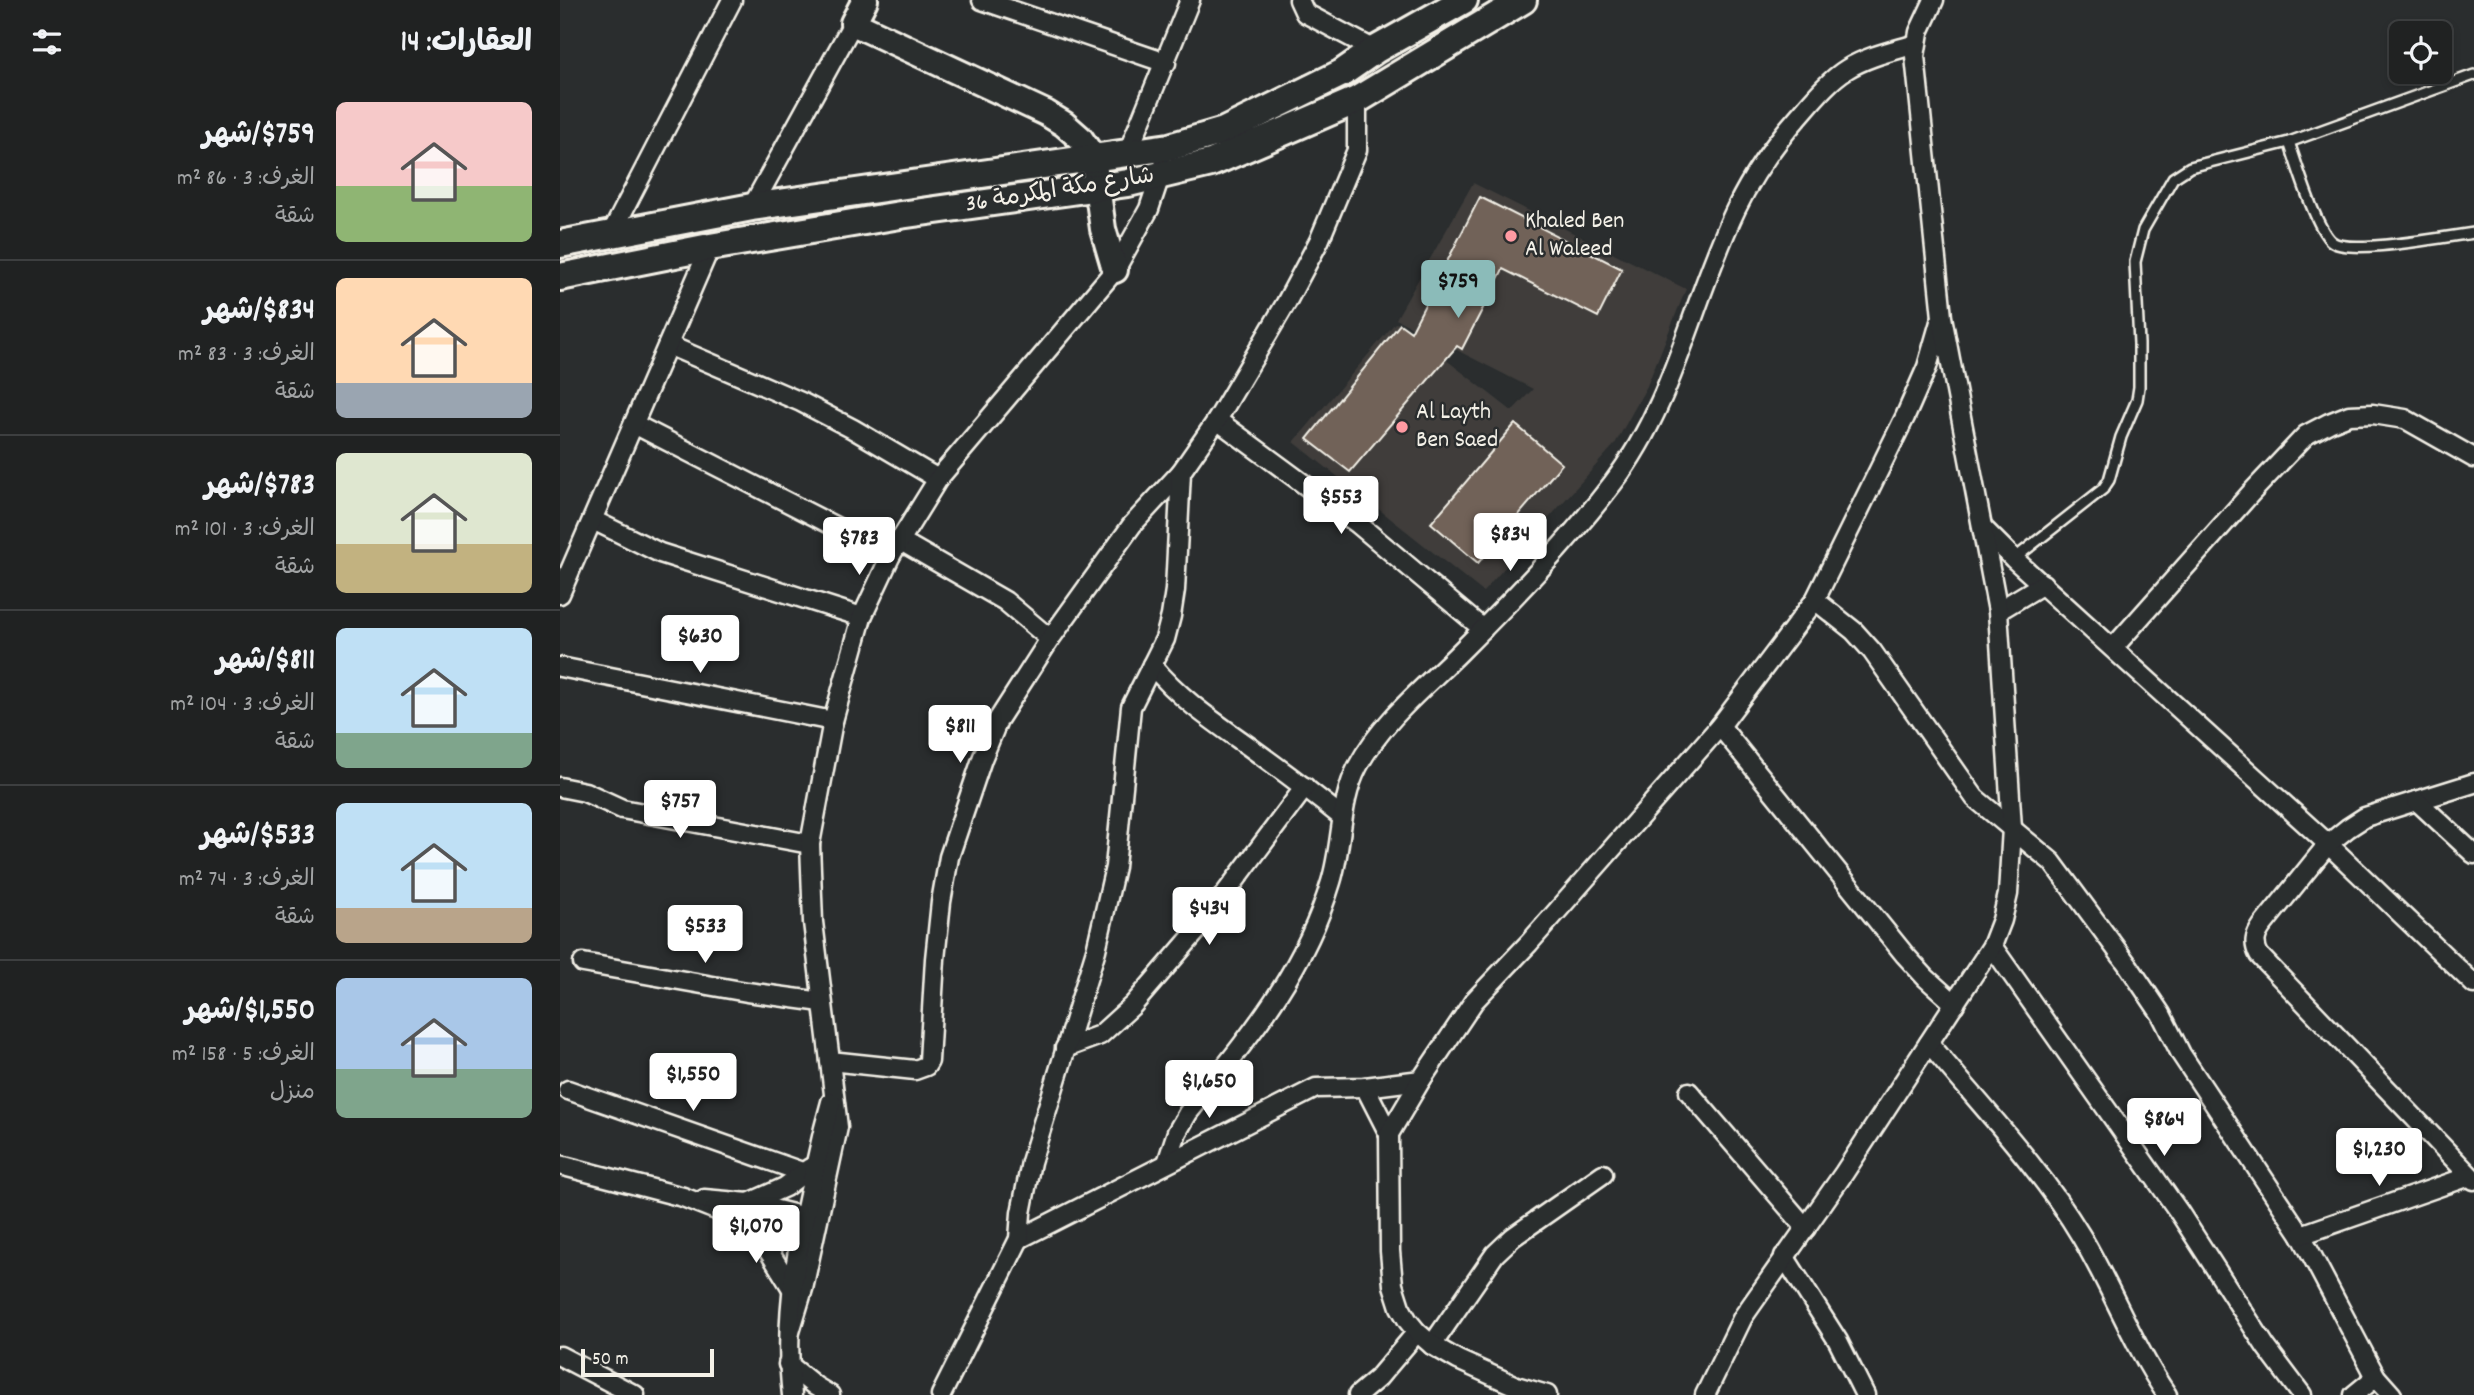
<!DOCTYPE html>
<html lang="ar">
<meta charset="utf-8">
<style>
body{margin:0;font-family:Dekko,"Playpen Sans Arabic",sans-serif;background:#282a2a;color:#f1f3f6;direction:rtl;height:100vh;display:flex;flex-direction:column;font-size:26px;white-space:nowrap}
*{box-sizing:border-box;margin:0}
p{font-size:23px;color:#a2a4a5}
.icon{flex:none;width:38px;height:38px;fill:none;stroke:currentColor;stroke-width:2;stroke-linecap:round;stroke-linejoin:round}
.map{position:relative;flex:1;overflow:hidden;direction:ltr}
.details{display:flex;flex-direction:column;background:#202222;width:560px}
.details>*{flex:none}
.controls{position:absolute;left:1829px;top:21px;display:grid;gap:14px}
.controls a{display:grid;place-items:center;width:63px;height:63px;border-radius:10px;background:#202222;box-shadow:0 4px 10px #0003,0 0 0 2px #3d3f40;font-size:35px}
.scale{position:absolute;left:21px;bottom:18px;width:133px;box-sizing:border-box;padding-left:7px;border:4px solid #f4f1e8;border-top:0;font-size:19px;line-height:24px;white-space:nowrap;color:#f4f1e8;-webkit-text-stroke:5px #2a2d2e;paint-order:stroke}
.price{position:absolute;translate:-50% -60px;padding:0 16px;border-radius:7px;background:#fff;color:#222;font-size:23px;line-height:46px;filter:drop-shadow(0 2px 4px #0008)}
.price::after{content:'';position:absolute;left:50%;top:42px;width:21px;height:16px;margin-left:-10px;background:inherit;clip-path:polygon(0 0,100% 0,50% 100%)}
.price.on{background:#8bbbb9;color:#111}
ul{padding:0;list-style:none}
li{display:flex;align-items:center;gap:21px;height:175px;padding:0 28px}
li+li{border-top:2px solid #3d3f40}
li span{display:grid;place-items:center;flex:none;width:196px;height:140px;border-radius:10px;color:#555}
li>.icon{margin-inline-start:auto}
span .icon{width:84px;height:84px;fill:#fffc;stroke-width:1}
li b{font-size:30px}
h2{display:flex;justify-content:space-between;align-items:center;height:84px;padding:0 28px;font-size:30px}
main{display:flex;flex:1;min-height:0}
.map>svg:first-child{display:block}
</style>
<main>
<div class="map">
<svg width="1914" height="1395" viewBox="0 0 1914 1395">
<rect width="100%" height="100%" fill="#2a2d2e"/>
<filter id="ink" filterUnits="userSpaceOnUse"><feTurbulence type="fractalNoise" baseFrequency=".0143" numOctaves="2"/><feDisplacementMap in="SourceGraphic" scale="14" xChannelSelector="R" yChannelSelector="G"/><feConvolveMatrix kernelMatrix="1 2 1 2 8 2 1 2 1" color-interpolation-filters="sRGB"/></filter>
<g filter="url(#ink)">
<polygon fill="#3f3d3b" points="913,183 1126,289 1087,386 1055,444 923,592 734,442 835,323 840,324 952,411 973,389 836,319"/>
<g fill="#716258" stroke="#f4f1e8" stroke-width="2">
<polygon points="920,197 1062,269 1038,317 943,269 902,349 897,346 790,472 747,439 840,324 851,332"/>
<polygon points="955,424 1002,464 918,563 871,523"/>
</g>
<g fill="none" stroke-linecap="round" stroke-linejoin="round">
<g stroke="#f4f1e8" stroke-width="14">
<g id="lane">
<path d="M1729,142C1737,165 1755,226 1771,241C1788,256 1888,236 1914,233"/>
<polyline points="1454,559 1543,489 1549,480 1561,437 1577,400 1579,387 1579,344 1575,262 1583,230 1613,178 1630,167 1729,142 1914,75"/>
</g>
</g>
<g stroke="#f4f1e8" stroke-width="23">
<g id="street">
<polyline points="422,0 606,63"/>
<polyline points="739,0 745,13 815,50"/>
<polyline points="568,152 630,0"/>
<polyline points="192,207 293,23"/>
<polyline points="50,236 172,0"/>
<polyline points="108,345 241,402 293,429 378,479"/>
<polyline points="657,420 798,524 923,629"/>
<polyline points="74,424 331,555"/>
<polyline points="33,520 100,553 302,617"/>
<polyline points="1422,527 1454,559 1768,844 1914,984"/>
<polyline points="339,540 445,601 490,639"/>
<polyline points="0,594 150,247"/>
<polyline points="1255,600 1294,631 1312,651 1415,798 1492,862 1568,965 1601,1014 1621,1054 1741,1235 1816,1377 1832,1395"/>
<polyline points="1438,611 1483,584"/>
<polyline points="1553,648 1691,493 1746,435 1769,423 1789,415 1813,414 1845,419 1914,458"/>
<path d="M592,665C619,698 653,721 687,745C719,768 751,792 782,817"/>
<polyline points="0,667 273,721"/>
<polyline points="1160,726 1345,955 1366,978 1395,1004"/>
<path d="M1914,783L1805,817L1788,828L1768,844L1702,926C1695,936 1693,943 1699,955L1914,1180"/>
<polyline points="0,787 25,792 62,809 250,844"/>
<polyline points="1857,801 1914,854"/>
<polyline points="1432,946 1619,1212 1706,1347 1742,1395"/>
<polyline points="23,963 187,992 262,1002"/>
<path d="M1369,1043C1421,1106 1479,1166 1521,1236C1552,1288 1573,1345 1607,1395"/>
<polyline points="505,1048 540,1035 573,1005 641,926 745,787"/>
<polyline points="270,1061 355,1070 366,1066 369,1061 375,959 381,902 389,857 422,759 438,720 490,639 572,525 621,472"/>
<polyline points="805,1087 829,1134"/>
<polyline points="8,1090 245,1173"/>
<polyline points="1129,1092 1246,1228"/>
<path d="M607,1163L617,1132L628,1113C687,1039 743,975 771,882C783,843 779,802 798,766C822,721 865,687 900,652C954,598 1007,543 1053,483C1115,402 1132,300 1176,209C1192,176 1215,143 1239,116C1253,100 1269,80 1287,69C1308,56 1333,51 1356,44"/>
<polyline points="0,1165 123,1197 192,1224 252,1239"/>
<polyline points="144,1199 189,1203 253,1219"/>
<polyline points="189,1203 225,1187 250,1168"/>
<polyline points="192,1224 231,1287"/>
<polyline points="1741,1235 1910,1176"/>
<polyline points="459,1239 756,1088 805,1087 861,1080"/>
<polyline points="1224,1256 1278,1341 1305,1395"/>
<polyline points="230,1332 243,1289 278,1127 253,922 250,844 273,721 302,617 331,555 378,479 555,270 589,209 603,167"/>
<polyline points="872,1345 935,1254 953,1237 1043,1174"/>
<polyline points="0,1356 75,1395"/>
<polyline points="228,1364 255,1386 270,1395"/>
<path d="M232,1395C221,1303 244,1217 264,1128L271,1102"/>
<polyline points="381,1395 459,1239 461,1213 471,1162 536,950 555,867 571,707 605,639 611,616 615,590 621,472 657,420 726,303 759,241 797,150 797,100"/>
<polyline points="798,1395 818,1378 857,1332"/>
<polyline points="987,1395 956,1386 898,1360 872,1345 857,1332 848,1321 840,1307 833,1285 830,1251 829,1134 861,1080 914,1001 969,943 1160,726 1255,600 1345,417 1367,367 1380,322"/>
<polyline points="1145,1395 1183,1317 1284,1173 1432,946 1442,920 1448,894 1452,828 1438,611 1382,317 1355,56 1359,32 1374,0"/>
<polyline points="1794,1395 1816,1377"/>
</g>
</g>
<g stroke="#f4f1e8" stroke-width="30">
<polyline id="secondary" points="305,0 293,23 486,113 504,124 520,138 533,157 543,229 555,270"/>
</g>
<g stroke="#f4f1e8" stroke-width="32">
<g id="primary">
<polyline points="0,244 192,207 609,147 664,131 782,73 815,50 904,0"/>
<polyline points="0,277 150,247 340,215 568,183 651,163 797,100 963,0"/>
</g>
</g>
<use href="#lane" stroke="#2a2d2e" stroke-width="9"/>
<use href="#street" stroke="#2a2d2e" stroke-width="18"/>
<use href="#secondary" stroke="#2a2d2e" stroke-width="24"/>
<use href="#primary" stroke="#2a2d2e" stroke-width="26"/>
</g>
</g>
<g fill="#ff9aa2" stroke="#2a2d2e" stroke-width="2.5">
<circle cx="951" cy="236" r="7"/>
<circle cx="842" cy="427" r="7"/>
</g>
<g text-anchor="middle" dominant-baseline="central" stroke-width="5" stroke-linejoin="round" paint-order="stroke">
<g font-size="24" fill="#f4f1e8" stroke="#2a2d2e">
<text transform="translate(500 191) rotate(-9)">شارع مكة المكرمة 36</text>
</g>
<g font-size="24" fill="#f4f1e8" stroke="#2a2d2e" text-anchor="start">
<text x="965" y="222">Khaled Ben<tspan x="965" dy="28">Al Waleed</tspan></text>
<text x="856" y="413">Al Layth<tspan x="856" dy="28">Ben Saed</tspan></text>
</g>
</g>
</svg>
<div class="controls">
<a><svg class="icon" aria-label="locate" viewBox="0 0 24 24"><circle cx="12" cy="12" r="6"/><path d="M12 2v4M12 18v4M2 12h4M18 12h4"/></svg></a>
</div>
<div class="scale">50 m</div>
<b class="price on" style="left:898px;top:320px">$759</b>
<b class="price" style="left:781px;top:536px">$553</b>
<b class="price" style="left:950px;top:573px">$834</b>
<b class="price" style="left:299px;top:577px">$783</b>
<b class="price" style="left:140px;top:675px">$630</b>
<b class="price" style="left:400px;top:765px">$811</b>
<b class="price" style="left:120px;top:840px">$757</b>
<b class="price" style="left:649px;top:947px">$434</b>
<b class="price" style="left:145px;top:965px">$533</b>
<b class="price" style="left:133px;top:1113px">$1,550</b>
<b class="price" style="left:649px;top:1120px">$1,650</b>
<b class="price" style="left:1604px;top:1158px">$864</b>
<b class="price" style="left:1819px;top:1188px">$1,230</b>
<b class="price" style="left:196px;top:1265px">$1,070</b>
</div>
<section class="details">
<h2>العقارات: 14<svg class="icon" aria-label="filters" viewBox="0 0 24 24"><path d="M4 7h16M4 17h16"/><circle cx="9" cy="7" r="2"/><circle cx="15" cy="17" r="2"/></svg></h2>
<ul>
<li><span style="background:linear-gradient(#f6c9c9 60%,#8fb573 0)"><svg class="icon" aria-label="home" viewBox="0 0 24 24"><path d="M3 11l9-7 9 7M6 9v11h12V9"/></svg></span><div><b>$759/شهر</b><p>الغرف: 3 · 86 m²</p><p>شقة</p></div></li>
<li><span style="background:linear-gradient(#ffd9b3 75%,#9aa5b1 0)"><svg class="icon" aria-label="home" viewBox="0 0 24 24"><path d="M3 11l9-7 9 7M6 9v11h12V9"/></svg></span><div><b>$834/شهر</b><p>الغرف: 3 · 83 m²</p><p>شقة</p></div></li>
<li><span style="background:linear-gradient(#dfe7d0 65%,#c2b280 0)"><svg class="icon" aria-label="home" viewBox="0 0 24 24"><path d="M3 11l9-7 9 7M6 9v11h12V9"/></svg></span><div><b>$783/شهر</b><p>الغرف: 3 · 101 m²</p><p>شقة</p></div></li>
<li><span style="background:linear-gradient(#bfe0f5 75%,#7fa58c 0)"><svg class="icon" aria-label="home" viewBox="0 0 24 24"><path d="M3 11l9-7 9 7M6 9v11h12V9"/></svg></span><div><b>$811/شهر</b><p>الغرف: 3 · 104 m²</p><p>شقة</p></div></li>
<li><span style="background:linear-gradient(#bfe0f5 75%,#b9a48a 0)"><svg class="icon" aria-label="home" viewBox="0 0 24 24"><path d="M3 11l9-7 9 7M6 9v11h12V9"/></svg></span><div><b>$533/شهر</b><p>الغرف: 3 · 74 m²</p><p>شقة</p></div></li>
<li><span style="background:linear-gradient(#a9c7e8 65%,#7fa58c 0)"><svg class="icon" aria-label="home" viewBox="0 0 24 24"><path d="M3 11l9-7 9 7M6 9v11h12V9"/></svg></span><div><b>$1,550/شهر</b><p>الغرف: 5 · 158 m²</p><p>منزل</p></div></li>
</ul>
</section>
</main>
